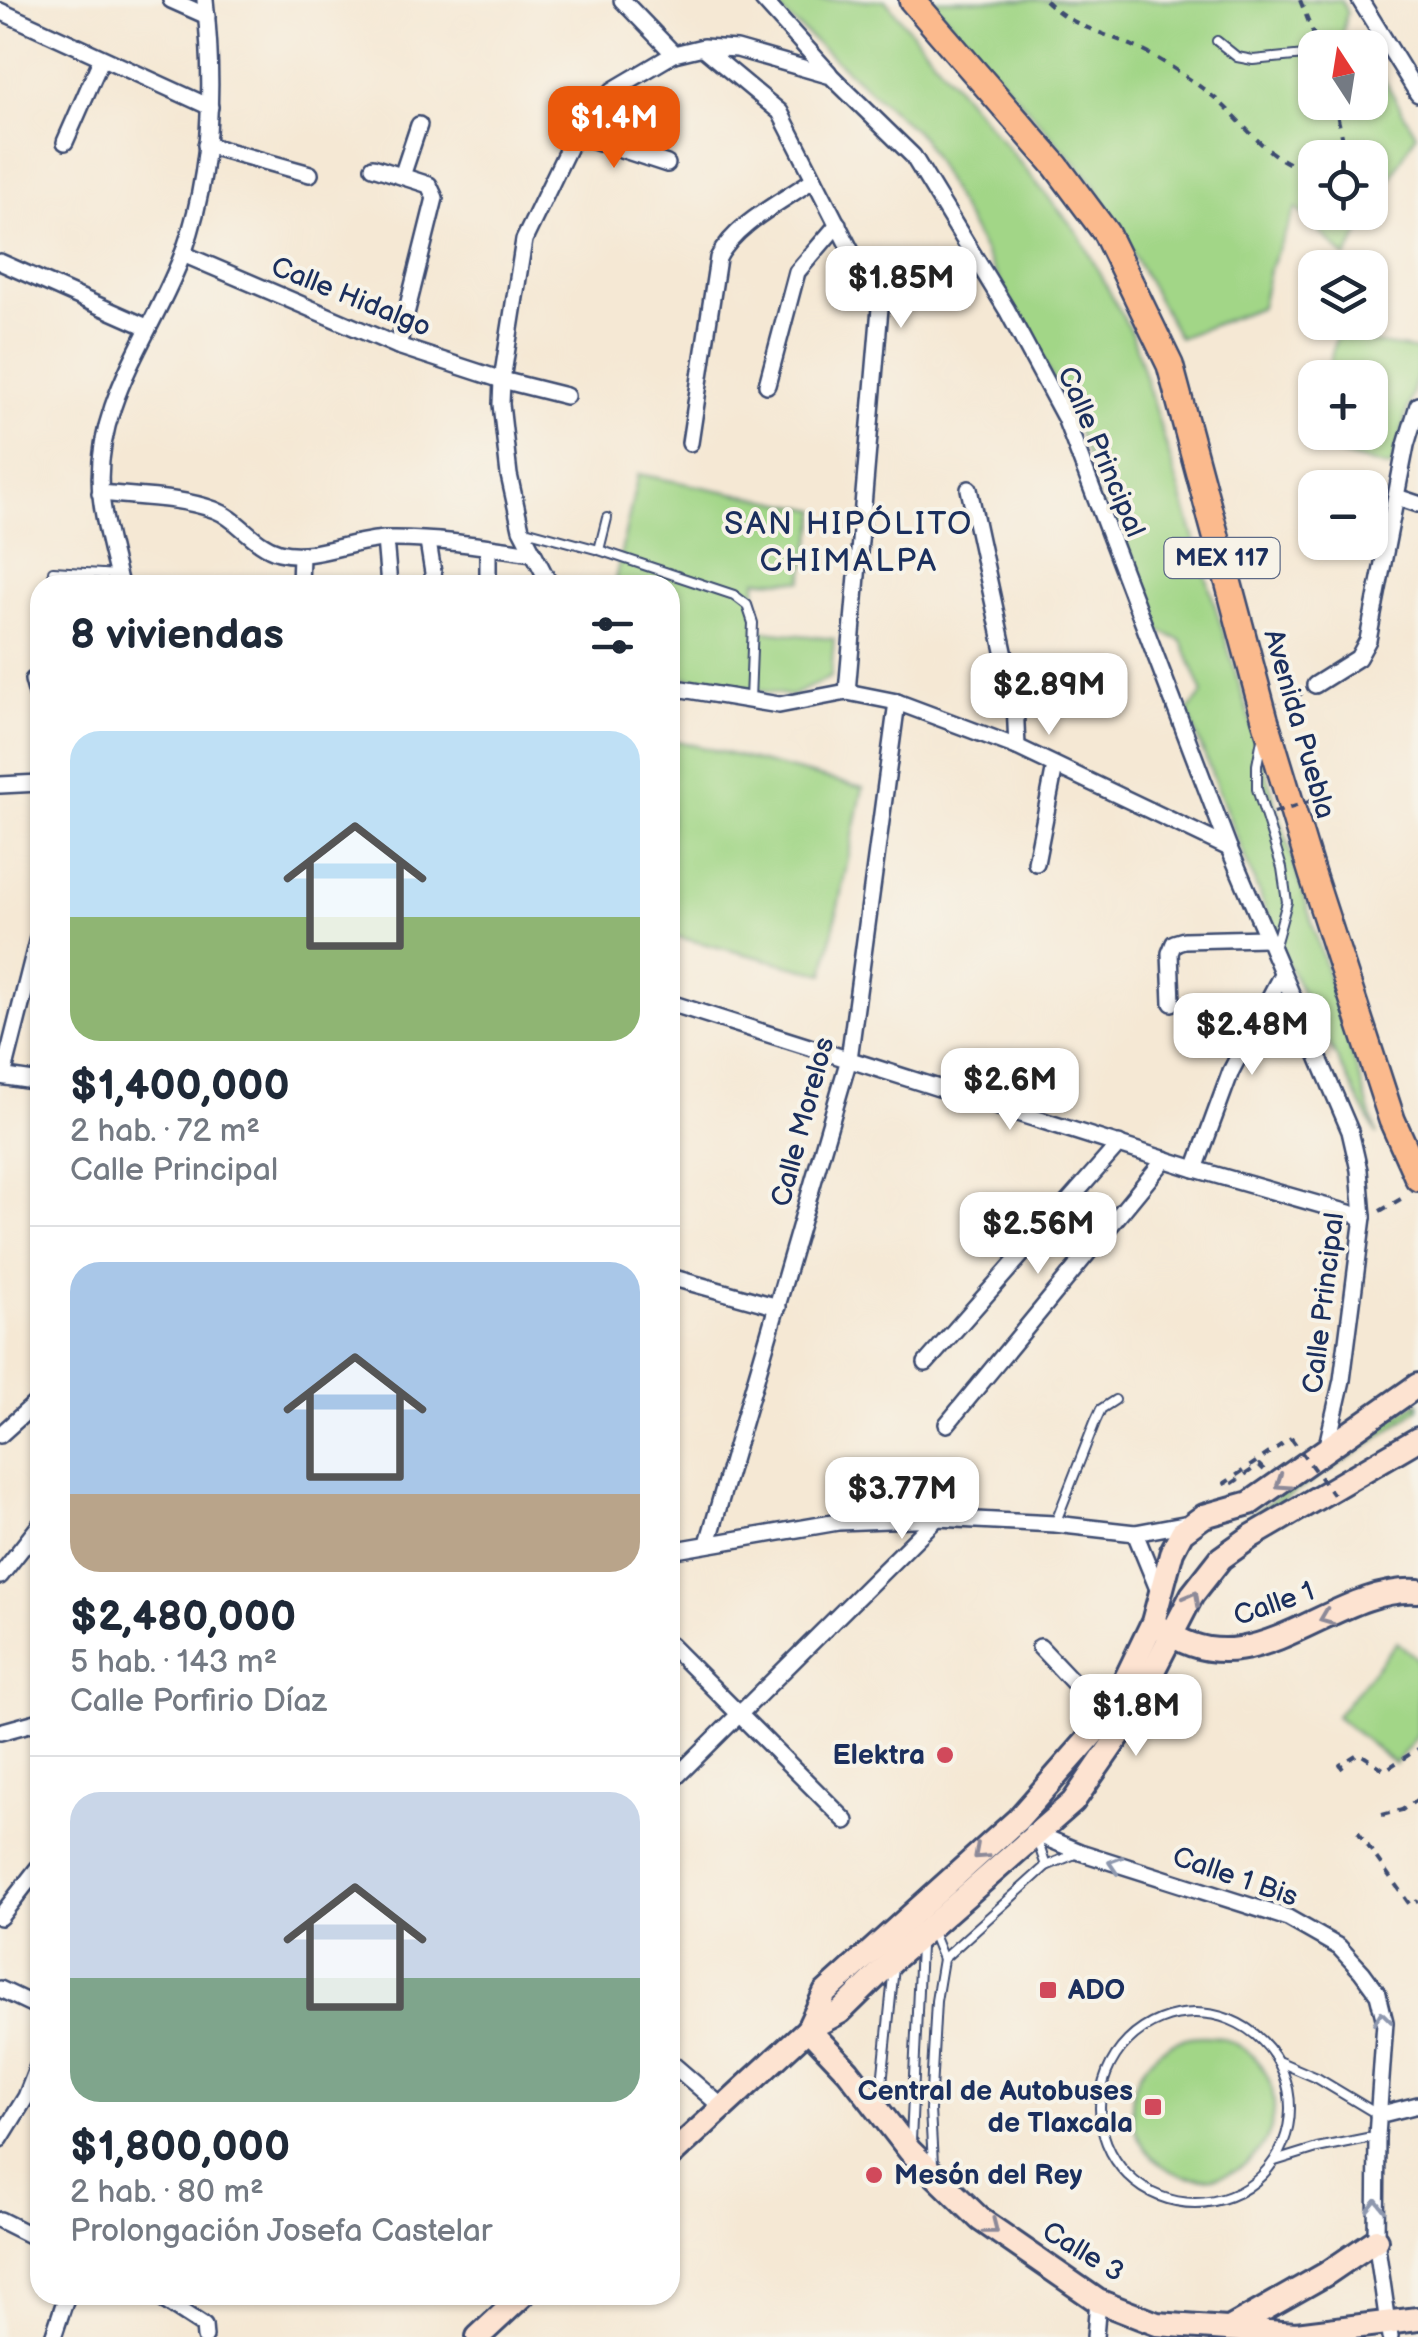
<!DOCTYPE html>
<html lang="es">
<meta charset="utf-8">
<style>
body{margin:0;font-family:"Balsamiq Sans",sans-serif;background:#f6f6f7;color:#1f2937;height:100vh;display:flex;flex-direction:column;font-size:38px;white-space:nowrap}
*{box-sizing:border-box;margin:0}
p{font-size:32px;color:#747a83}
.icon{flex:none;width:55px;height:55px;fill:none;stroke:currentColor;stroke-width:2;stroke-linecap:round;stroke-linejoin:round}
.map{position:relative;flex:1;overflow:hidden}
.panel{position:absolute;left:30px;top:575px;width:650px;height:1730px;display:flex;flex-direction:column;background:#fff;border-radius:30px;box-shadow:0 2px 8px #0004}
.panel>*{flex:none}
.needle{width:65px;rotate:348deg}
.controls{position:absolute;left:1298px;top:30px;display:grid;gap:20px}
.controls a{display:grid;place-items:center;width:90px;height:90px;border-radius:20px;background:#fff;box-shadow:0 2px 8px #0004;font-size:50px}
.price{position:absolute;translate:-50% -85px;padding:0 22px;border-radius:20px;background:#fff;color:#222;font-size:32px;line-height:65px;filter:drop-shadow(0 2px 5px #0008)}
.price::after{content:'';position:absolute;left:50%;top:60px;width:30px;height:22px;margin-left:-15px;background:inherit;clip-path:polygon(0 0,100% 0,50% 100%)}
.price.on{background:#ea580c;color:#fff}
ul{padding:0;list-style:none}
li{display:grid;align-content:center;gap:20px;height:530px;padding:0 40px}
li+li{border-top:2px solid #e0e1e3}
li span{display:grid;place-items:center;height:310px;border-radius:30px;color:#555}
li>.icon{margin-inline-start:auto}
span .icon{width:180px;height:180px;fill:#fffc;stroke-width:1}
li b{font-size:42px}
h2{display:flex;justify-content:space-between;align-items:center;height:120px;padding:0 40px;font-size:42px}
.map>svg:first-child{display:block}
</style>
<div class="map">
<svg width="1418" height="2337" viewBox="0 0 1418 2337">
<rect width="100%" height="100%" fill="#f7f3e8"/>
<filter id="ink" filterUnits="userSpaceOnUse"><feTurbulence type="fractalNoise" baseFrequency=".01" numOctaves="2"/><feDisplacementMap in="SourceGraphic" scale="20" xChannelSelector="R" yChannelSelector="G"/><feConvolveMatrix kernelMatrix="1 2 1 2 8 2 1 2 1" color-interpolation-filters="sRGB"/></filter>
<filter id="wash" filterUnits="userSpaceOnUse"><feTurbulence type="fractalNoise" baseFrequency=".0048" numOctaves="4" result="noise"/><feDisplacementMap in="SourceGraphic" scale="40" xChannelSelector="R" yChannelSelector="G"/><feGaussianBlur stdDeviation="2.25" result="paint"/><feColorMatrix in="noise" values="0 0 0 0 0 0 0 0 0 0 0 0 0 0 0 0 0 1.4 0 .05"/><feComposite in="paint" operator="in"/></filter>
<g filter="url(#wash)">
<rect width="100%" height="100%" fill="#f5e8d4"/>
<g fill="#a2d687" stroke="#5e8272" stroke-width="2.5" fill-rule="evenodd">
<polygon points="768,0 885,0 1078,233 1132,334 1377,1135 1284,957 1187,711 1203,694 1182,641 1153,628 1070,411 922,137"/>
<path d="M931,0H1341L1347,12L1342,33L1351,47L1315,48V102H1370V63L1375,64L1416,134L1346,258L1296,208L1269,270L1261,307L1179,338L1094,184ZM1315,158H1370V212H1315Z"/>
<polygon points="1336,337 1418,350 1418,374 1391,468 1307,446 1315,417 1315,432 1370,432 1370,378 1326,377"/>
<polygon points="638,474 818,510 802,581 756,580 756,630 834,639 831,677 791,696 670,675 670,585 614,585"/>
<polygon points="670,739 863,788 824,974 670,935"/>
<path d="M1418,1402V1409C1347,1465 1265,1504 1197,1564L1209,1547L1240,1522Z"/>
<polygon points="1397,1642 1418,1659 1418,1735 1395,1764 1336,1716"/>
<circle cx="1203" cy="2107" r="71"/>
</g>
</g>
<g filter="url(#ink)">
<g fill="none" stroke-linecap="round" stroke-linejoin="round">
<g stroke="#3c4b70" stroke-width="12">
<g id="lane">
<polyline points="1217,41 1237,57 1253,60 1315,54"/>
<polyline points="1345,48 1379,33"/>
<polyline points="525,530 599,550 734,595 747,605 753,623 750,700"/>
<polyline points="599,550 607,518"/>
<polyline points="53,571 118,575"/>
<polyline points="1262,739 1257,765 1257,789 1282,868 1287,902 1274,949"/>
<polyline points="1055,1524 1095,1422 1101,1409 1115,1400"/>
<polyline points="1036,1837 1046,1866"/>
<polyline points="932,1932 943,1959"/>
<circle cx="1195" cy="2108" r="95"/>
<polyline points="1280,2062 1317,2078 1377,2114"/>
<polyline points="880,2103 894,1967"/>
<polyline points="911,2141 920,1946"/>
<polyline points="1275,2161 1317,2148 1377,2136"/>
<polyline points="933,2164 930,2110 936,2001 943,1959 1046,1866 1080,1852"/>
</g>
</g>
<g stroke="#3c4b70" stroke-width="20">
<g id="street">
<polyline points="171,0 207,16"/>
<polyline points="622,0 674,54"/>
<polyline points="763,0 829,73"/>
<polyline points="1360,0 1418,94"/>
<polyline points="0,11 210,107"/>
<polyline points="703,48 780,112 880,308 847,692"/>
<polyline points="575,134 667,164"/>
<polyline points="65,142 101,60"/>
<polyline points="206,145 310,174"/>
<polyline points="373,167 429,185 435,198 398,346"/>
<polyline points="402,176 419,125"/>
<polyline points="183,254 398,346 502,380 566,396"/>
<polyline points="0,262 147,327"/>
<polyline points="767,385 797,272 838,224"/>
<path d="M690,443L718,258C736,223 782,202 814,179"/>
<polyline points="969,489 1015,702 1017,747"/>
<path d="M100,493C138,497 180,497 215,510C239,519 253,545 279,552C313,561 351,540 386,539C434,538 485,546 532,553"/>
<polyline points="1397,497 1418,504"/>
<polyline points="385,539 389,585"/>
<polyline points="428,542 435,585"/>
<polyline points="488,547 488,585"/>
<path d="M120,585C113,555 104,526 101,495C92,404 155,331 184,251C212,172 214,83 205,0"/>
<polyline points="300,585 301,555"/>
<polyline points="550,585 521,529 509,475 501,404 502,380 524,240 575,134 613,90 674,54 703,47 737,49 831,76 913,156 1007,310 1065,418 1229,848 1350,1131 1359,1170 1363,1217 1342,1380 1326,1450"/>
<polyline points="33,680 40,705"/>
<polyline points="1315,685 1358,658 1368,640 1406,445 1418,405"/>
<polyline points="670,687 779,705 847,692 897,702 1017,747 1229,848"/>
<polyline points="0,785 40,783"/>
<polyline points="1036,863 1055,766"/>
<polyline points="670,1003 1195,1169 1363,1217"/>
<polyline points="1172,1003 1170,953 1174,943 1184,940 1266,938"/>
<polyline points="0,1076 40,1082"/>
<polyline points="3,1076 40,930"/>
<polyline points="1195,1169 1231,1071 1282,974"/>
<polyline points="670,1277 778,1307"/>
<polyline points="926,1363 1119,1144"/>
<polyline points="947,1424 1165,1159"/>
<polyline points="0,1435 40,1399"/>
<polyline points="1135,1533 1160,1594"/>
<polyline points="708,1543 849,1059 897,702"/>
<polyline points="670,1551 838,1522 937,1518 1055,1524 1135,1533 1189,1523"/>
<polyline points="0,1576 40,1525"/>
<polyline points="670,1645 846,1821"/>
<polyline points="1040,1647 1107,1718"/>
<polyline points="0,1732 40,1721"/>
<polyline points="670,1783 937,1518"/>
<polyline points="1032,1832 1080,1852 1288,1918 1339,1947 1362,1972 1378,1994 1385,2022 1377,2136 1376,2240 1390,2337"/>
<polyline points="0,1917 38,1868"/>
<polyline points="0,1989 40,2008"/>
<polyline points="670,2062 721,2106"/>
<polyline points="1378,2115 1418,2105"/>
<polyline points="0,2139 26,2097 40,2061"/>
<polyline points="0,2220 40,2240"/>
<polyline points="156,2295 204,2326 205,2337"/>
<polyline points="53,2337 67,2295"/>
<polyline points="1095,2337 1098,2301"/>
</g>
</g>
<g stroke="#3c4b70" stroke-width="28">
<g id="secondary">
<path d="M1163,1629C1251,1695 1331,1585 1418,1591"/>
<polyline points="808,2029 825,1993 1017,1820 1107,1718 1153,1622 1172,1551 1182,1532 1204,1516 1250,1503 1418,1385"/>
<polyline points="808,2029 848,2071 910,2151 981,2220 1098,2301 1157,2324 1296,2334 1418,2319"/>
<polyline points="670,2156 808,2029 840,2012 895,1958 1073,1802 1122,1731 1192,1595 1221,1558 1252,1536 1418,1439"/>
<polyline points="1229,2329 1326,2274 1376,2240"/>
<polyline points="478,2337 523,2295"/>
</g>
</g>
<g stroke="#3c4b70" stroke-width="30">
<polyline id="primary" points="912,0 1056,166 1106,233 1170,365 1265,719 1312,874 1392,1120 1418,1178"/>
</g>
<g stroke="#3c4b70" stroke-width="4" stroke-dasharray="8 8" stroke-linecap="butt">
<path d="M1045,0C1070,26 1102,32 1133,46C1160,58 1188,77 1211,95C1242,118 1273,171 1315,169"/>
<polyline points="1300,0 1317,43"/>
<polyline points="1334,102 1343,140 1340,153 1335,158"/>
<polyline points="1286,705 1302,693"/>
<polyline points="1380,1211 1406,1196"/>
<polyline points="1264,1470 1259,1465 1227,1487 1225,1483 1291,1438"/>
<polyline points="1343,1769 1340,1765 1359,1753 1385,1770 1418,1749"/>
<polyline points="1382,1815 1402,1810 1418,1799"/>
<polyline points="1358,1832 1410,1905 1418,1901"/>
</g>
<use href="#lane" stroke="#fff" stroke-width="8"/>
<use href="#street" stroke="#fff" stroke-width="15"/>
<use href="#secondary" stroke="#fde3d1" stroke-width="22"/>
<use href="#primary" stroke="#fbba8d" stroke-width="25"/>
<g stroke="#3c4b70" stroke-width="4" stroke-dasharray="8 8" stroke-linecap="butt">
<polyline points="1274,813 1312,801"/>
<polyline points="1291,1438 1333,1495"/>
</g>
</g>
<defs><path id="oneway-chevron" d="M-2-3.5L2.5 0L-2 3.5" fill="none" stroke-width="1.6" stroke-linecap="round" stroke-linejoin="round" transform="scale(2.5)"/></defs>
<g stroke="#8c8998">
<use href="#oneway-chevron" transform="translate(1282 1483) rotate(146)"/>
<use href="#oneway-chevron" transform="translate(1193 1598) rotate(-61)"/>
<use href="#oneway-chevron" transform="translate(1326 1618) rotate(158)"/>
<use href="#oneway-chevron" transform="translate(980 1853) rotate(138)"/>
<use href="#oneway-chevron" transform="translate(992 2228) rotate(38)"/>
</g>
<g stroke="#8d97ae">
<use href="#oneway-chevron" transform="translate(1115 1864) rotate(-162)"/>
<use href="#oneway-chevron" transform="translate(1382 2018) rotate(-97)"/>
<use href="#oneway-chevron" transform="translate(1376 2206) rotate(-89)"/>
</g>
</g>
<g fill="#d1495b" stroke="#f7f3e8" stroke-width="4">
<circle cx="945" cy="1755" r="10"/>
<rect x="1038" y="1980" width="20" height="20" rx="5"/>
<rect x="1143" y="2097" width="20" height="20" rx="5"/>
<circle cx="874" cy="2175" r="10"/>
</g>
<g text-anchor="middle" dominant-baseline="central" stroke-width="8" stroke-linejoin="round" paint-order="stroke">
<rect fill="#f7f3e8" stroke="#5d6a87" stroke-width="2.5" x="1164.5" y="538" width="115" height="40" rx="8"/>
<g font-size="25" font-weight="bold" fill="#1b2f5e">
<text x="1222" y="558">MEX 117</text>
</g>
<g font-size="28" fill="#1b2f5e" stroke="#f7f3e8">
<text transform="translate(351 297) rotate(22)">Calle Hidalgo</text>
<text transform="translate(1101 452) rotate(67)">Calle Principal</text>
<text transform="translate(1299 724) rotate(74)">Avenida Puebla</text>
<text transform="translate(803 1122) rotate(-75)">Calle Morelos</text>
<text transform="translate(1324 1303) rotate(-83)">Calle Principal</text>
<text transform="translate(1274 1604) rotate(-19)">Calle 1</text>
<text transform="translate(1235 1877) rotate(19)">Calle 1 Bis</text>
<text transform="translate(1083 2252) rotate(31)">Calle 3</text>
</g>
<g font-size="28" font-weight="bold" fill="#1b2f5e" stroke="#f7f3e8" text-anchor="end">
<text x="925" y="1755">Elektra</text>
<text x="1068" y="1990" text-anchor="start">ADO</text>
<text x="1133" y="2091">Central de Autobuses<tspan x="1133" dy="32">de Tlaxcala</tspan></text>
<text x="894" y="2175" text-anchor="start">Mesón del Rey</text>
</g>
<g font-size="32" letter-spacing="2.5" fill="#1b2f5e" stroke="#f7f3e8">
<text x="849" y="524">SAN HIPÓLITO<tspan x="849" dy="37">CHIMALPA</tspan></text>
</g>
</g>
</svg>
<div class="controls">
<a><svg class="needle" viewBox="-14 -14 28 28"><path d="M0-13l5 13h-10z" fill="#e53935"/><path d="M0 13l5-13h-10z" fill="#747a83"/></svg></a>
<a><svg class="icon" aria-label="locate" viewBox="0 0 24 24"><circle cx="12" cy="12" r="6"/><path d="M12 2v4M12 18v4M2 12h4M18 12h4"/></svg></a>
<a><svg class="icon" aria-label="layers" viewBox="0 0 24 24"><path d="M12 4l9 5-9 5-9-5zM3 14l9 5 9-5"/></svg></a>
<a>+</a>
<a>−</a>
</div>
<b class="price on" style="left:614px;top:171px">$1.4M</b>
<b class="price" style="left:901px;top:331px">$1.85M</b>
<b class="price" style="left:1049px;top:738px">$2.89M</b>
<b class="price" style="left:1252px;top:1078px">$2.48M</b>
<b class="price" style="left:1010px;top:1133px">$2.6M</b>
<b class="price" style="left:1038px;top:1277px">$2.56M</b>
<b class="price" style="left:902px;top:1542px">$3.77M</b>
<b class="price" style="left:1136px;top:1759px">$1.8M</b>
<section class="panel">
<h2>8 viviendas<svg class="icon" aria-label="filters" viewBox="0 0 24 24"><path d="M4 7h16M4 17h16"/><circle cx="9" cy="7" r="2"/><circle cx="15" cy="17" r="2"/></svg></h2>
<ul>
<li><span style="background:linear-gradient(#bfe0f5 60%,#8fb573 0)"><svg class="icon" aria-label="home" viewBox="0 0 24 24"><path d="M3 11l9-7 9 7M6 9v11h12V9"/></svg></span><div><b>$1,400,000</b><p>2 hab. · 72 m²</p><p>Calle Principal</p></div></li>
<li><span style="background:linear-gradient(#a9c7e8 75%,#b9a48a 0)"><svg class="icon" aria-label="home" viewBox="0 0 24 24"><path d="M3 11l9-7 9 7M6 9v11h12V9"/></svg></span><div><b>$2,480,000</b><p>5 hab. · 143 m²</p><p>Calle Porfirio Díaz</p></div></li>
<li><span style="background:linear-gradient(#c9d6e8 60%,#7fa58c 0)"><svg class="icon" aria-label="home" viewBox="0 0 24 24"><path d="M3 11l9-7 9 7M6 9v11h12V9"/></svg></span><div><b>$1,800,000</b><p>2 hab. · 80 m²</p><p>Prolongación Josefa Castelar</p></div></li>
</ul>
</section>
</div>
